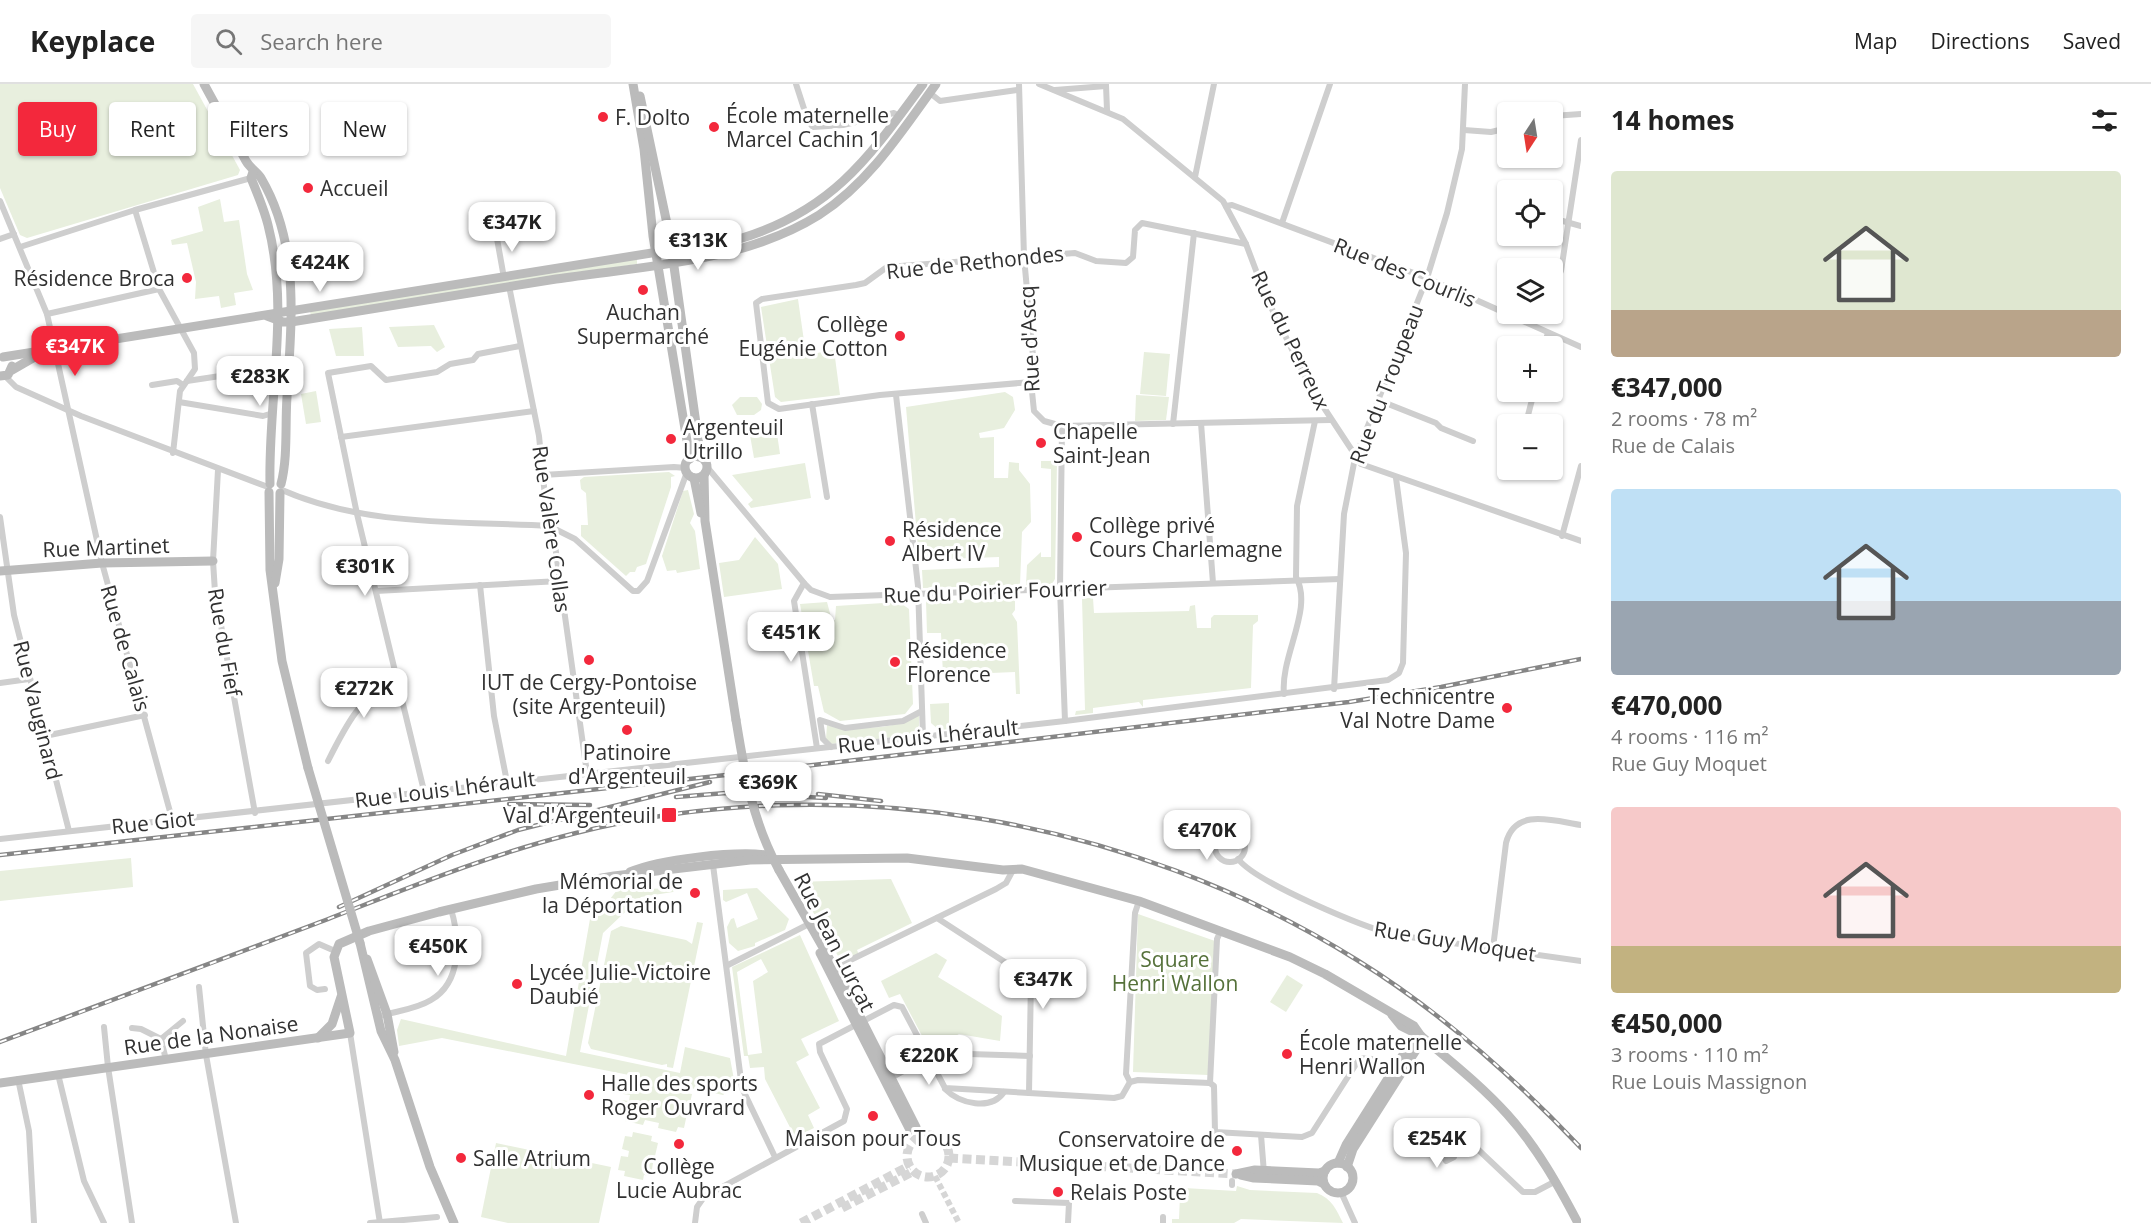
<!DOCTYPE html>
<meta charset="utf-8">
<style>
body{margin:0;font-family:"Open Sans",sans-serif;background:#f6f6f6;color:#222;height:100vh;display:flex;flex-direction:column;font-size:22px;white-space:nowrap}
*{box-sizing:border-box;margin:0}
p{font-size:20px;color:#767676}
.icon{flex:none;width:33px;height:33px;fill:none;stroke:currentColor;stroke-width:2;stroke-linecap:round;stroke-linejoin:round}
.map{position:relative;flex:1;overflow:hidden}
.drawer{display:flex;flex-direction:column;background:#fff;width:570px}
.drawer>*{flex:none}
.banner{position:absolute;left:18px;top:18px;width:570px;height:54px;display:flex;gap:12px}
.needle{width:39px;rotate:192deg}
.tools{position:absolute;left:1497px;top:18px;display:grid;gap:12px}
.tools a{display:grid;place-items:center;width:66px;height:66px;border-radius:6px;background:#fff;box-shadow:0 2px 4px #0004;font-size:30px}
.price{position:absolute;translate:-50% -51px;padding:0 14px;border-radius:12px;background:#fff;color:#222;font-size:20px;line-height:39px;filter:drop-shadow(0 2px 3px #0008)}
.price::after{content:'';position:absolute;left:50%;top:36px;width:18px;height:14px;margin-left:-9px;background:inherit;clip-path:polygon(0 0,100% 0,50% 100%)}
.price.active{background:#f3283c;color:#fff}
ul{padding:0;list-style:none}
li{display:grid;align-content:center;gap:12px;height:318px;padding:0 30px}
li span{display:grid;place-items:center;height:186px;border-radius:6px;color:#555}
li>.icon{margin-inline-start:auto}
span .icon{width:108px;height:108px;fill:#fffc;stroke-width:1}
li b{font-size:26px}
h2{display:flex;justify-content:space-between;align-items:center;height:72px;padding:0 30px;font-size:26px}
.tag{padding:0 21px;border-radius:6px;background:#fff;box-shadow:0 2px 4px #0004;font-size:21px;line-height:54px}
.tag.active{background:#f3283c;color:#fff}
header{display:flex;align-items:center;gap:36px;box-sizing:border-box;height:84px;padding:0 30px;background:#fff;border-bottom:2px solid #e0e0e0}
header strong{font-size:28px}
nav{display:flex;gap:33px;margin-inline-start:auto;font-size:21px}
.search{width:420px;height:54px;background:#f6f6f6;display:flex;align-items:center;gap:15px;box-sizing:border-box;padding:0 21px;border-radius:6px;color:#767676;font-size:22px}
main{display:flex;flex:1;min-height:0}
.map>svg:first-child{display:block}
</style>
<header>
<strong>Keyplace</strong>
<div class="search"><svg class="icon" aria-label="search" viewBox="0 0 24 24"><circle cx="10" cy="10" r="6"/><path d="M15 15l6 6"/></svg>Search here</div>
<nav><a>Map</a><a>Directions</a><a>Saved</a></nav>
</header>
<main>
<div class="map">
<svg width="1581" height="1139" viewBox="0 0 1581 1139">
<rect width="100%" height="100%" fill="#fff"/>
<g fill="#e8efde" fill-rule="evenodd">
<polygon points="0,0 193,0 240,86 238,91 27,154 20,151 0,104"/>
<polygon points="220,115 224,138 239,136 247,190 253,206 234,209 236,221 221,224 219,212 195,215 196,198 187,159 172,161 171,156 203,147 198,123"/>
<polygon points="637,174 637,180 311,232 310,227"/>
<polygon points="798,215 806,271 834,266 840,311 781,318 775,313 761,223"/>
<polygon points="434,241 445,263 437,268 431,262 398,263 389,243"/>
<polygon points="362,243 364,272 336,272 329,245"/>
<polygon points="1144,268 1170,270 1166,312 1140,310"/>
<polygon points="316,307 321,338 306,340 301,310"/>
<polygon points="1005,308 1013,313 1015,326 1004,344 979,349 980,354 994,353 994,394 1008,394 1009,378 1019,379 1019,386 1030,400 1031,438 1022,448 1020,501 923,504 922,486 999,483 999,473 919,476 906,323"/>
<polygon points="1136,311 1169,313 1166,336 1135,337"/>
<polygon points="740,313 757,313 762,320 761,326 754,331 737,331 732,321"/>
<polygon points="775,336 780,370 754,374 748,340"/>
<polygon points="1041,377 1057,377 1055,495 1052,500 1026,501 1027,481 1041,468 1041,473 1051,473 1051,385 1041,384"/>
<polygon points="805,379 811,414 751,424 748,420 753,416 732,391"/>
<polygon points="669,388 675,392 671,393 671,403 646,480 637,483 635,488 630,488 626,492 581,452 581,441 588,441 586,409 581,405 580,396 584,393"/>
<polygon points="688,406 694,430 690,439 695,447 700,485 677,489 676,486 667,487 662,472 683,407"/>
<polygon points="755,453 778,480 782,505 724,513 719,479 739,476"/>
<polygon points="1015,514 1015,526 1012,530 1017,538 1020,610 1016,610 1015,588 943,591 941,549 927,549 926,517"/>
<polygon points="1082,514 1093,514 1094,529 1189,527 1190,522 1195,521 1197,544 1211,544 1211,534 1214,531 1258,531 1258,537 1253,541 1251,604 1143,616 1143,623 1139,618 1093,624 1093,629 1075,631 1076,627 1085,626"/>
<polygon points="827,518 832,537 835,536 836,522 899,518 909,525 913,620 905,630 840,637 824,628 818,602 814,602 800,520"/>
<polygon points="949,619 949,645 939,646 931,639 930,620"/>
<path d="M916,631H919V642L912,651L831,660L826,655L827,641C846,646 902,646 916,631Z"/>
<polygon points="131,774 133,803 0,817 0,787"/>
<polygon points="891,795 912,839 857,866 859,871 842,879 796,798"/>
<polygon points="676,804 673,808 641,813 603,849 580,968 680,989 685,963 730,974 735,1001 723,1011 686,1003 685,1009 692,1010 689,1024 682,1023 681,1029 687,1030 684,1044 678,1043 676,1048 658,1044 659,1039 645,1036 643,1041 625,1037 626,1031 619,1030 621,1016 629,1017 630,1011 623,1010 626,996 633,997 634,992 442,954 399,962 397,946 401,935 566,972 590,835 597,832 617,806"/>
<polygon points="757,804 789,835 785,846 755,859 755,862 738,867 729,859 727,843 731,835 734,834 737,844 758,835 747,809 726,818 723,816 723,806"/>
<polygon points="1138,830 1215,857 1208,991 1133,988"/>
<polygon points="697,838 703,839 673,984 667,983 667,980 662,981 591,965 588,959 611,847 621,842 686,856 692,860"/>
<path d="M800,851L839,937L801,955L809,971L796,978L820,1024L808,1031L814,1044L795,1053L765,995L764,983L750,984L748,972H744L732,883ZM761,875L768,888L753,897L762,969L748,971L737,888Z"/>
<polygon points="936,869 947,876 938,893 1002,932 1000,957 959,950 930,967 900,910 889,914 881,897"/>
<polygon points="1287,891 1303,901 1286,928 1270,918"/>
<polygon points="633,1048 652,1052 651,1057 658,1059 655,1072 648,1071 647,1077 653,1079 651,1092 644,1091 643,1096 624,1092 625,1087 618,1086 621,1072 628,1073 629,1067 622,1065 625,1052 632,1053"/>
<polygon points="496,1059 611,1083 599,1139 508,1139 481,1133"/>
<path d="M1237,1102L1250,1106L1317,1109C1332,1115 1336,1125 1343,1139L1241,1135L1234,1139H1172V1135H1179L1180,1112H1183L1184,1104L1236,1107Z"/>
</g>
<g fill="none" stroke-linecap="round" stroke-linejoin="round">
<polyline stroke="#d6d6d6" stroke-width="6" stroke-dasharray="6 3" stroke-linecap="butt" points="935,1092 959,1139"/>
<g stroke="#d6d6d6" stroke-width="9" stroke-dasharray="9 4.5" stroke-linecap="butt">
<circle cx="928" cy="1072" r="21"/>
<polyline points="949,1074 1236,1090"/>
<polyline points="842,1124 914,1087"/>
<polyline points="801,1139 909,1082"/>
</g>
<g stroke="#cecece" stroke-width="6">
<polyline points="796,0 808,37 813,43 843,41 894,29 899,32"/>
<polyline points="1019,0 1024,173 1035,294 1031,298 1034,327 1044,337 1062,342 1331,336"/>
<polyline points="1039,0 1123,35 1223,117 1246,160 1266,213 1311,304 1361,380 1581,457"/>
<polyline points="1106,1 1107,26"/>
<polyline points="1055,6 1106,2"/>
<polyline points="930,9 940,17 1017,6"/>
<polyline points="1552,32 1581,30"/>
<polyline points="1464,46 1491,48 1508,44"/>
<polyline points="1195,93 1214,0"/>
<polyline points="0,117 47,230 102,479 172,735"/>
<polyline points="1226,122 1232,121 1427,194 1581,263"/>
<polyline points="135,126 159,205 194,269 195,285 180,307 173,369"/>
<polyline points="1552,134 1581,142"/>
<polyline points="1282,139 1330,0"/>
<polyline points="496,149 504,194"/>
<polyline points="0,155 14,150"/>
<polyline points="20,163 135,126 251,94"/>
<polyline points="1561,187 1581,56"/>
<polyline points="509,202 539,352 547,433 554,454 587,689"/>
<polyline points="47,230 159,205"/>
<polyline points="1544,262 1548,249"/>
<polyline points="5,292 16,303 81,332 268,403"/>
<polyline points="187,297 240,289"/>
<polyline points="1031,298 880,311 779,325 768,319 756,219 762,215 856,201 865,199 887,183 1075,169 1096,177 1126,179 1133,173 1135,146 1142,139 1246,160"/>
<polyline points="152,301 177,297 183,301"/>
<polyline points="896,311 918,502 923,653"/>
<polyline points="1378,316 1436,339 1441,344 1473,357"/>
<polyline points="179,318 263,332 273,329"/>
<polyline points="812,320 827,413"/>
<polyline points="1201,339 1213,499"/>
<polyline points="1526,339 1534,308"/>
<polyline points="1173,340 1194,149"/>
<polyline points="1062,342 1060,505 1065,637"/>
<polyline points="341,353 534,327"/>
<polyline points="707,383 804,499 811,506 830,513 1340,495"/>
<polyline points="218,386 213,477 215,508 255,729"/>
<polyline points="543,391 674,383 686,384"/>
<path d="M282,406C366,443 460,437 549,442L575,455L633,507H638L647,497L687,388"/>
<polyline points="0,433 14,531 69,747"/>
<polyline points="1562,452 1581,382"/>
<polyline points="804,499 794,517 817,664"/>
<polyline points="480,501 494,632 507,698"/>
<polyline points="376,507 560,497"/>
<polyline points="0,599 29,595"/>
<polyline points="1334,605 1344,430 1355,374 1427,194 1447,129 1462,65 1465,0"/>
<path d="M1284,610C1280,572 1314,525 1296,493L1297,422L1315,337"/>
<polyline points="45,652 145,631"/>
<polyline points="831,663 823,655 820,636 845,644 903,637 922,627"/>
<path d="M328,677C349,635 358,619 396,590"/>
<polyline points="424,707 357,430 328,289 371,282 386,296 437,288 450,280 473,276 478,270 520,262"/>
<circle cx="1230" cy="763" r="15"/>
<polyline points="0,755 1065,637 1388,596 1399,589 1403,579 1406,469 1396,394"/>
<path d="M1238,775C1257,799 1363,843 1395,851L1581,877"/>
<polyline points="713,781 742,1004 775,1073"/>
<polyline points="937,834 1031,895 1029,1009 1114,1014 1122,1012 1130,998"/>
<path d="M1493,864L1506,759C1515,723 1554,737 1581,741"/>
<polyline points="728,881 805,842"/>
<polyline points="832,885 996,805 1006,799 1013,786"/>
<polyline points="199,903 206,971 236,1139"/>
<polyline points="325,905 317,906 310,902 306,869 319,860 335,867"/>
<path d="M377,933C394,927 415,926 431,916C462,898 460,855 451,825"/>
<polyline points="104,943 108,983 132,1139"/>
<polyline points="132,944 141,945 161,955 166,976"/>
<polyline points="350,949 380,1139"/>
<polyline points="161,955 183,937"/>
<polyline points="58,990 84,1097 104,1139"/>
<polyline points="891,994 936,969 1030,972"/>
<polyline points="18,995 29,1047 34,1139"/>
<polyline points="1130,998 1126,990 1135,829 1139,817"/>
<polyline points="1130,998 1138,996 1210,999"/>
<polyline points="1210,999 1214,1002 1215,1048 1302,1053 1312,1049 1360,974 1372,975 1393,988"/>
<polyline points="1210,999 1217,855 1221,846"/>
<path d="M945,1005C960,1020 991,1027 1004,1008"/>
<polyline points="1261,1051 1264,1089"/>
<polyline points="1455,1059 1454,1073 1446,1077 1442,1069 1449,1060 1468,1056 1523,1108 1535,1108 1556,1097"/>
<polyline points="1232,1101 1232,1097"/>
<polyline points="1341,1108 1355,1139"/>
<polyline points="1015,1117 1069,1119 1068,1139"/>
<polyline points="922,1130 926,1139"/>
<polyline points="370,1139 437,1133"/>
<polyline points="695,1139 697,1123 704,1113 844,1037 847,1025 820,968 819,960 894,921 902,923 945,1004 1029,1009"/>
<polyline points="1163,1139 1163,1133"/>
</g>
<g stroke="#bbb" stroke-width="9">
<path d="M204,0L246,77C250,84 257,88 261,94C301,162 291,239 287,313C285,341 288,373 281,400"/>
<polyline points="633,0 644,65 653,152 690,375"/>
<polyline points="640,12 670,154 699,361 699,373"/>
<path d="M253,88L251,94C257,109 264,125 268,141C290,226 268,314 270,400"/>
<path d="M267,232L283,238H291C380,223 468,209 556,195C643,182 742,179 819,131C869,99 902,47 936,0"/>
<path d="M3,273L739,155C832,127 868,75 923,0"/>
<polyline points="12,286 38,271"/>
<polyline points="0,292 8,291 12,282"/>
<circle cx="696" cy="383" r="11"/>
<polyline points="704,391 705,437 736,636"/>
<polyline points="694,394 701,429"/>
<polyline points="269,408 270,486 282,577 308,684"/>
<polyline points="0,487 102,479 213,477"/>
<polyline points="275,499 279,475 280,409"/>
<polyline points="779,786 842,897 916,1043"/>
<path d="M630,788C660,775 735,767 767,771"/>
<polyline points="360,859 381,947 395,976 430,1083 454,1139"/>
<polyline points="820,869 910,1046"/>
<polyline points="367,875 387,930 394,968"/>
<polyline points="1392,931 1401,942 1421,952"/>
<polyline points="318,954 332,940 341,913"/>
<path d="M0,999L350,949L334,873L339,860L369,847L439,828L536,805L614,792L750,776L907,774L1003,786L1022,785L1139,817L1290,873L1325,890L1414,942L1421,952C1450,977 1481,1001 1507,1030C1537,1063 1558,1101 1578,1139"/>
<polyline points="1338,1079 1346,1061 1408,963 1421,952"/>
<circle cx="1338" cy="1094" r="15"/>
<polyline points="1347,1083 1353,1065 1416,966 1420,955"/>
<polyline points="1236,1090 1255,1086 1319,1089 1325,1087"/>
<polyline points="1241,1091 1254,1094 1318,1097 1324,1100"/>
</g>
<g stroke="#868686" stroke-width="4.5">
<g id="rail">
<polyline points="818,710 881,717"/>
<polyline points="676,713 726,709 826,714"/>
<polyline points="509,720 590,721"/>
<polyline points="0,771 762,687 1349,618 1441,603 1581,575"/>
<polyline points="339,823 452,771 518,746 710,698"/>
<path d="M0,958C105,919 210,880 315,840C401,807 487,771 576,749C838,684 1129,733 1357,876C1441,928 1513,992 1581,1064"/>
</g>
</g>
<use href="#rail" stroke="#fff" stroke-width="2" stroke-dasharray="7" stroke-linecap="butt"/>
<g stroke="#bbb" stroke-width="9">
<path d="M736,636C745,691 752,736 779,786"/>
<polyline points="308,684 360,859"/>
</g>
</g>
<g fill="#f3283c" stroke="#fff" stroke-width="2">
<circle cx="603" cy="33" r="6"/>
<circle cx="714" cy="43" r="6"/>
<circle cx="308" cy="104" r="6"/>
<circle cx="187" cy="194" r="6"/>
<circle cx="643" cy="206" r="6"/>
<circle cx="900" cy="252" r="6"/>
<circle cx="671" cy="355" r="6"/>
<circle cx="1041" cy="359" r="6"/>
<circle cx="1077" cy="453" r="6"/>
<circle cx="890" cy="457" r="6"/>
<circle cx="589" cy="576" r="6"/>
<circle cx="895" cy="578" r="6"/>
<circle cx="1507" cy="624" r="6"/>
<circle cx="627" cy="646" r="6"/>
<rect x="661" y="723" width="16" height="16" rx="3"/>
<circle cx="695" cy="809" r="6"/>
<circle cx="517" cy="900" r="6"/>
<circle cx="1287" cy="970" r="6"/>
<circle cx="589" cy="1011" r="6"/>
<circle cx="873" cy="1032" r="6"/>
<circle cx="679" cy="1060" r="6"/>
<circle cx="1237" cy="1067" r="6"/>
<circle cx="461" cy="1074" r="6"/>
<circle cx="1058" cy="1108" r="6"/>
</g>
<g text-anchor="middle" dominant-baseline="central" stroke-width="6" stroke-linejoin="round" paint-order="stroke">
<g font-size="21" fill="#313131" stroke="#fff" text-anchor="start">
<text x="726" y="31">École maternelle<tspan x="726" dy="24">Marcel Cachin 1</tspan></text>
<text x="615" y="33">F. Dolto</text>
<text x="320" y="104">Accueil</text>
<text x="175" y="194" text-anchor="end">Résidence Broca</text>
<text x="643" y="228" text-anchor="middle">Auchan<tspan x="643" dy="24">Supermarché</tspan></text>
<text x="888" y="240" text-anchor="end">Collège<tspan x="888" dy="24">Eugénie Cotton</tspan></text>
<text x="683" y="343">Argenteuil<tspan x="683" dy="24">Utrillo</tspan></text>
<text x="1053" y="347">Chapelle<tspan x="1053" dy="24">Saint-Jean</tspan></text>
<text x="1089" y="441">Collège privé<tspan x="1089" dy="24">Cours Charlemagne</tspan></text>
<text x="902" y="445">Résidence<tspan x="902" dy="24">Albert IV</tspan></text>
<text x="907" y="566">Résidence<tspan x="907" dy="24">Florence</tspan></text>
<text x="589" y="598" text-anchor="middle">IUT de Cergy-Pontoise<tspan x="589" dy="24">(site Argenteuil)</tspan></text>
<text x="1495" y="612" text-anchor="end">Technicentre<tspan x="1495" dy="24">Val Notre Dame</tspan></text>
<text x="627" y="668" text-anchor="middle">Patinoire<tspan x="627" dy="24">d'Argenteuil</tspan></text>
<text x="656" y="731" text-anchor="end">Val d'Argenteuil</text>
<text x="683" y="797" text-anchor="end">Mémorial de<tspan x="683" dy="24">la Déportation</tspan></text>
<text x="529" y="888">Lycée Julie-Victoire<tspan x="529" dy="24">Daubié</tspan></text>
<text x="1299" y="958">École maternelle<tspan x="1299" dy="24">Henri Wallon</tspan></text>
<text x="601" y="999">Halle des sports<tspan x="601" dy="24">Roger Ouvrard</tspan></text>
<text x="873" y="1054" text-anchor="middle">Maison pour Tous</text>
<text x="1225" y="1055" text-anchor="end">Conservatoire de<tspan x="1225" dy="24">Musique et de Dance</tspan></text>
<text x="473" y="1074">Salle Atrium</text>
<text x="679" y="1082" text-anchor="middle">Collège<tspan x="679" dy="24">Lucie Aubrac</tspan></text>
<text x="1070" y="1108">Relais Poste</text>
</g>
<g font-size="21" fill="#313131" stroke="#fff">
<text transform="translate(975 178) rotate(-6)">Rue de Rethondes</text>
<text transform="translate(1405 188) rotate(22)">Rue des Courlis</text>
<text transform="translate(1029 255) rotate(-93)">Rue d'Ascq</text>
<text transform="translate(1291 256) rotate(64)">Rue du Perreux</text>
<text transform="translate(1386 300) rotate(-69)">Rue du Troupeau</text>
<text transform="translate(552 445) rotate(82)">Rue Valère Collas</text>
<text transform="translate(106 463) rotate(-2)">Rue Martinet</text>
<text transform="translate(995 507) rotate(-2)">Rue du Poirier Fourrier</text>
<text transform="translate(225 558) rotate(80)">Rue du Fief</text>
<text transform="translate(126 564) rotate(74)">Rue de Calais</text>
<text transform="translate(38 626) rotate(76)">Rue Vauginard</text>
<text transform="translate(928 652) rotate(-6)">Rue Louis Lhérault</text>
<text transform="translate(445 705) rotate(-7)">Rue Louis Lhérault</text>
<text transform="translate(153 738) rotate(-6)">Rue Giot</text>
<text transform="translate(1455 857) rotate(9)">Rue Guy Moquet</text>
<text transform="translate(835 858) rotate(63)">Rue Jean Lurçat</text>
<text transform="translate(211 951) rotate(-8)">Rue de la Nonaise</text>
</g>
<g font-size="21" fill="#55713a" stroke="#fff">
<text x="1175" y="875">Square<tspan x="1175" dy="24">Henri Wallon</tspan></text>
</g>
</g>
</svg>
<div class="tools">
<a><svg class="needle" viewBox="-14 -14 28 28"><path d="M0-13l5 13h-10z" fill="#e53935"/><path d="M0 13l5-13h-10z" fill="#767676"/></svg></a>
<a><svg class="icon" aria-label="locate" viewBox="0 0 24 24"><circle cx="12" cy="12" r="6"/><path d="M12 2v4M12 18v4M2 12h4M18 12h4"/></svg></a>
<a><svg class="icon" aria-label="layers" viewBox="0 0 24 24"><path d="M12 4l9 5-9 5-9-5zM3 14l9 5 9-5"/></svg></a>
<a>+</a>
<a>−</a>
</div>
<b class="price" style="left:512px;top:169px">€347K</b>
<b class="price" style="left:698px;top:187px">€313K</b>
<b class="price" style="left:320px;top:209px">€424K</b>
<b class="price active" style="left:75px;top:293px">€347K</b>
<b class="price" style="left:260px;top:323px">€283K</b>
<b class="price" style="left:365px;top:513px">€301K</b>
<b class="price" style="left:791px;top:579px">€451K</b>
<b class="price" style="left:364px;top:635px">€272K</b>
<b class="price" style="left:768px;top:729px">€369K</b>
<b class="price" style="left:1207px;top:777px">€470K</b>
<b class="price" style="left:438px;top:893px">€450K</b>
<b class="price" style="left:1043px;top:926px">€347K</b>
<b class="price" style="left:929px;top:1002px">€220K</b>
<b class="price" style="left:1437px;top:1085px">€254K</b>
<div class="banner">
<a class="tag active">Buy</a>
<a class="tag">Rent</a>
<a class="tag">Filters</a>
<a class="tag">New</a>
</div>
</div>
<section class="drawer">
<h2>14 homes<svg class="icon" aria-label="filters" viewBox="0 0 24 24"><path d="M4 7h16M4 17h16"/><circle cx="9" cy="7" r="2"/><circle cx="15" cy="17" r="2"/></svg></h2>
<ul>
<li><span style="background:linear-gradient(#dfe7d0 75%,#b9a48a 0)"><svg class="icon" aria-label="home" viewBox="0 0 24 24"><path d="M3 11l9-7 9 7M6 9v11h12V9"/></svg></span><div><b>€347,000</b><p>2 rooms · 78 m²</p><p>Rue de Calais</p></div></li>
<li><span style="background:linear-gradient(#bfe0f5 60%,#9aa5b1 0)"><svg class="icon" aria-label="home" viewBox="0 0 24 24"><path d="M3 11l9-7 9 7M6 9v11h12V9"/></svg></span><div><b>€470,000</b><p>4 rooms · 116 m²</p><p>Rue Guy Moquet</p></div></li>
<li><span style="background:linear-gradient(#f6c9c9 75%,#c2b280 0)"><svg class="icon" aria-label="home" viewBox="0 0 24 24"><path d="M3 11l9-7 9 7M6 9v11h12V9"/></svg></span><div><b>€450,000</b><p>3 rooms · 110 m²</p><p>Rue Louis Massignon</p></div></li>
</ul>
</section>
</main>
